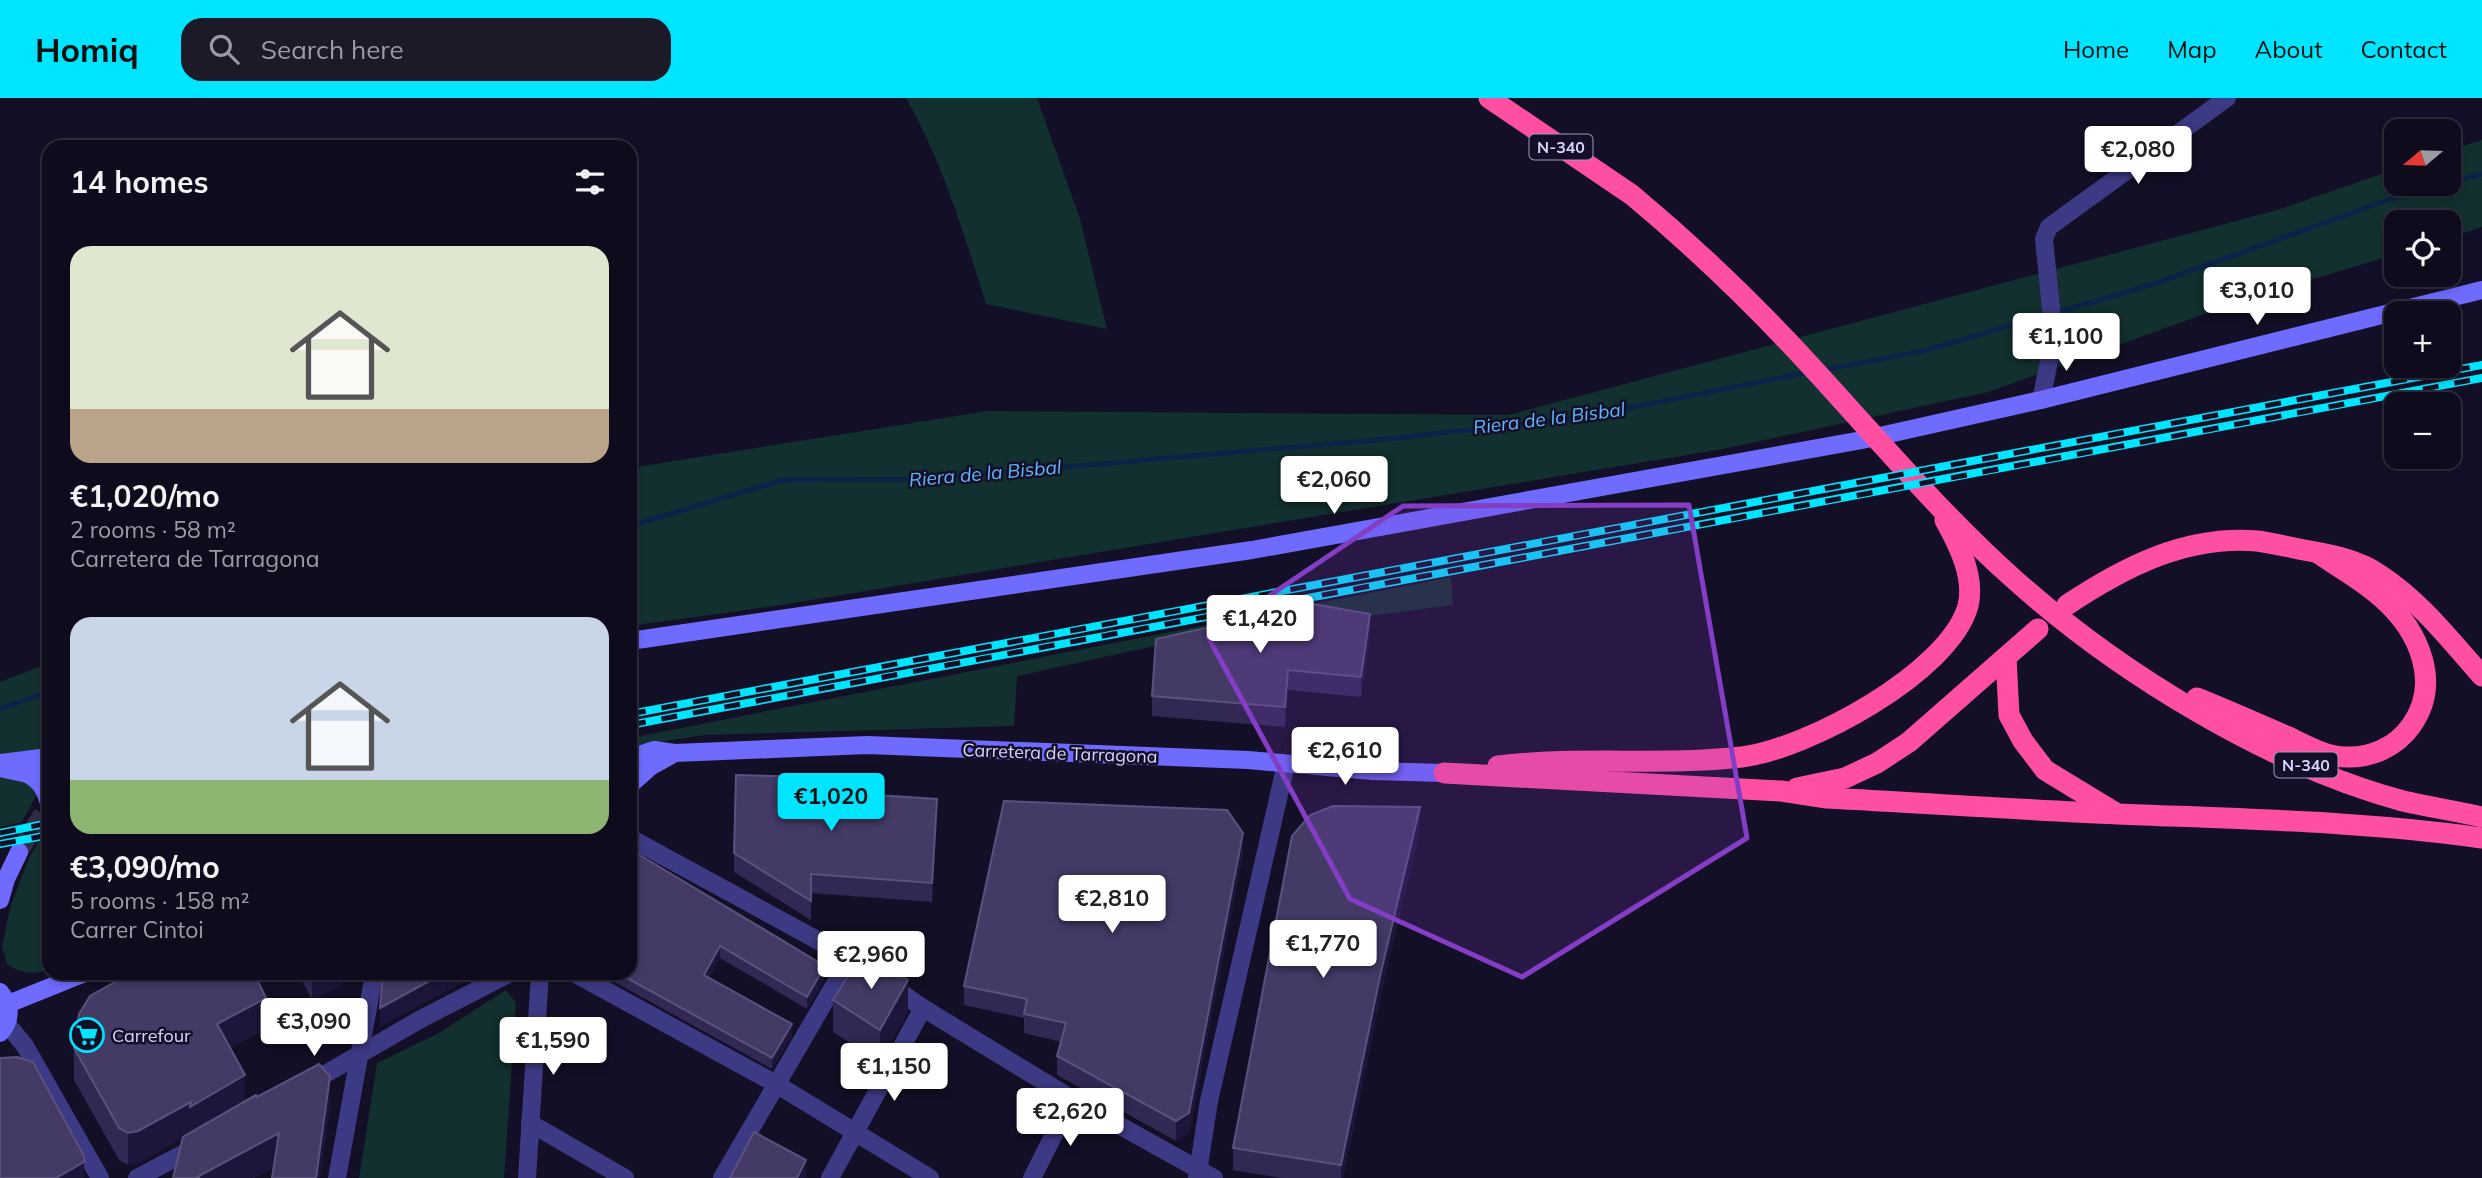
<!DOCTYPE html>
<meta charset="utf-8">
<style>
body{margin:0;font-family:Mulish,sans-serif;background:#1c1929;color:#f1f3f6;height:100vh;display:flex;flex-direction:column;font-size:26px;white-space:nowrap}
*{box-sizing:border-box;margin:0}
p{font-size:23px;color:#9b9ba3}
.icon{flex:none;width:38px;height:38px;fill:none;stroke:currentColor;stroke-width:2;stroke-linecap:round;stroke-linejoin:round}
.map{position:relative;flex:1;overflow:hidden}
.sheet{position:absolute;left:42px;top:42px;width:595px;height:840px;display:flex;flex-direction:column;background:#0e0b1c;border-radius:21px;box-shadow:0 4px 10px #0003,0 0 0 2px #2e2b3b}
.sheet>*{flex:none}
.needle{width:46px;rotate:251deg}
.controls{position:absolute;left:2384px;top:21px;display:grid;gap:14px}
.controls a{display:grid;place-items:center;width:77px;height:77px;border-radius:14px;background:#0e0b1c;box-shadow:0 4px 10px #0003,0 0 0 2px #2e2b3b;font-size:35px}
.price{position:absolute;translate:-50% -60px;padding:0 16px;border-radius:7px;background:#fff;color:#222;font-size:23px;line-height:46px;filter:drop-shadow(0 2px 4px #0008)}
.price::after{content:'';position:absolute;left:50%;top:42px;width:21px;height:16px;margin-left:-10px;background:inherit;clip-path:polygon(0 0,100% 0,50% 100%)}
.price.active{background:#00e5ff;color:#111}
ul{padding:0;list-style:none}
li{display:grid;align-content:center;gap:14px;height:371px;padding:0 28px}
li span{display:grid;place-items:center;height:217px;border-radius:21px;color:#555}
li>.icon{margin-inline-start:auto}
span .icon{width:126px;height:126px;fill:#fffc;stroke-width:1}
li b{font-size:30px}
h2{display:flex;justify-content:space-between;align-items:center;height:84px;padding:0 28px;font-size:30px}
header{display:flex;align-items:center;gap:42px;box-sizing:border-box;height:98px;padding:0 35px;background:#00e5ff;color:#111}
header strong{font-size:33px}
nav{display:flex;gap:38px;margin-inline-start:auto;font-size:24px}
.search{width:490px;height:63px;background:#1c1929;display:flex;align-items:center;gap:18px;box-sizing:border-box;padding:0 24px;border-radius:21px;color:#9b9ba3;font-size:26px}
.map>svg:first-child{display:block}
</style>
<header>
<strong>Homiq</strong>
<div class="search"><svg class="icon" aria-label="search" viewBox="0 0 24 24"><circle cx="10" cy="10" r="6"/><path d="M15 15l6 6"/></svg>Search here</div>
<nav><a>Home</a><a>Map</a><a>About</a><a>Contact</a></nav>
</header>
<div class="map">
<svg width="2482" height="1080" viewBox="0 0 2482 1080">
<rect width="100%" height="100%" fill="#130f26"/>
<g fill="#12302f">
<path d="M906,0H1037L1080,121L1107,231L986,206C964,137 943,64 906,0Z"/>
<polygon points="2482,42 2482,129 2448,140 2448,124 2396,124 2396,156 2235,205 1988,294 1723,351 775,508 630,528 630,370 988,313 1508,317 2277,112 2396,71 2396,86 2448,86 2448,53"/>
<polygon points="1451,479 1453,507 1354,520 1302,516 1017,578 1014,628 705,637 644,646 630,652 630,640"/>
<polygon points="49,565 49,674 22,724 0,729 0,584"/>
<path d="M49,740V871C33,878 20,875 7,866L2,848L11,807L29,760L39,743Z"/>
<polygon points="506,892 516,905 504,1080 359,1080 377,965 437,936"/>
</g>
<g fill="none" stroke-linecap="round" stroke-linejoin="round">
<g stroke="#0c2248" stroke-width="5">
<polyline points="2448,85 2482,76"/>
<polyline points="1823,272 1923,253 2154,186 2388,102 2446,86"/>
<polyline points="630,428 783,382 927,381 1387,341 1578,320 1810,274"/>
<polyline points="0,611 49,594"/>
</g>
<polyline stroke="#312d47" stroke-width="18" stroke-dasharray="18 9" stroke-linecap="butt" points="19,754 49,705"/>
<g stroke="#3d3a85" stroke-width="18">
<polyline points="2041,302 2054,240 2044,141 2049,129 2227,0"/>
<polyline points="630,740 850,860 923,910 1072,1001 1214,1080"/>
<polyline points="574,875 776,986 930,1080"/>
<polyline points="7,926 25,948 100,1080"/>
<polyline points="308,986 421,921 510,875"/>
<polyline points="530,1025 625,1080"/>
<polyline points="137,1080 198,1048"/>
<polyline points="337,1080 373,882"/>
<polyline points="527,1080 540,875"/>
<polyline points="722,1080 850,860"/>
<polyline points="830,1080 923,910"/>
<polyline points="1032,1080 1072,1001"/>
<polyline points="1197,1080 1209,1003 1286,666"/>
</g>
<g stroke="#6f6bff" stroke-width="18">
<polyline points="630,543 1252,452 1862,342 2041,302 2482,192"/>
<polyline points="630,660 654,652 675,655 867,647 1248,662 1373,673 1444,675"/>
<polyline points="0,665 49,659"/>
<polyline points="0,670 28,676 49,673"/>
<path d="M28,676C41,684 45,691 49,705"/>
<polyline points="630,687 650,669 675,655"/>
<polyline points="0,802 6,781 19,754"/>
<path d="M0,894C11,907 12,922 0,935"/>
<polyline points="8,906 85,875"/>
</g>
<g stroke="#ff4fa3" stroke-width="21">
<path d="M1489,0L1632,97C1698,152 1761,213 1819,277C1883,347 1945,420 2016,483C2119,575 2269,667 2403,703C2429,709 2456,713 2482,719"/>
<path d="M2067,507C2124,469 2186,437 2257,443C2272,445 2288,449 2304,452C2331,457 2357,461 2380,477C2421,504 2450,542 2482,578"/>
<polyline points="2006,559 2009,617 2023,643 2045,672 2114,714"/>
<path d="M2197,600C2227,612 2256,625 2286,638C2304,646 2325,659 2346,659C2371,660 2396,649 2411,628C2442,585 2419,533 2383,501C2364,483 2339,470 2318,455"/>
<path d="M1498,668C1579,658 1661,668 1742,659C1807,651 1949,575 1968,508C1975,479 1959,447 1945,422"/>
<path d="M1444,675L1781,693L1827,700C1924,705 2021,712 2118,716C2239,721 2361,723 2482,740"/>
<polyline points="1797,690 1845,680 1877,665 1909,644 2038,531"/>
</g>
<g stroke="#00e5ff" stroke-width="8">
<g id="rail">
<polyline points="630,616 2482,267"/>
<path d="M630,627C1247,510 1865,397 2482,280"/>
<polyline points="0,735 49,725"/>
<polyline points="0,746 49,737"/>
</g>
</g>
<use href="#rail" stroke="#130f26" stroke-width="5" stroke-dasharray="16" stroke-linecap="butt"/>
</g>
<g fill="#312854">
<polygon points="1370,536 1361,599 1288,592 1285,629 1152,618 1152,598"/>
<polygon points="814,693 937,720 932,804 811,795 811,822 734,774 734,755"/>
<polygon points="1420,731 1381,896 1343,1080 1281,1080 1233,1072 1233,1050"/>
<polygon points="1243,755 1189,1035 1176,1043 1057,977 1057,958 1061,944 1024,935 1024,920 964,907 964,888"/>
<polygon points="630,770 825,880 807,911 720,860 709,879 792,938 772,971 598,875 630,875"/>
<polygon points="298,875 341,875 341,887 312,902"/>
<polygon points="258,884 266,931 230,950 245,1004 257,999 330,1010 273,1070 254,1080 183,1040 138,1065 128,1067 119,1062 74,982 74,950"/>
<polygon points="833,902 908,914 880,964 833,934"/>
</g>
<g fill="#1d163a">
<polygon points="1370,516 1370,536 1361,599 1361,579"/>
<polygon points="1288,572 1288,592 1285,629 1285,609"/>
<polygon points="937,701 937,720 932,804 932,785"/>
<polygon points="1420,709 1420,731 1381,896 1343,1080 1341,1080 1341,1067 1381,874"/>
<polygon points="1243,735 1243,755 1189,1035 1176,1043 1176,1023"/>
<polygon points="720,848 720,860 704,888 704,877"/>
<polygon points="825,868 825,880 807,911 807,899"/>
<polygon points="245,875 275,875 245,890"/>
<polygon points="312,875 341,875 341,887 312,902"/>
<polygon points="444,875 480,875 380,929 380,910"/>
<polygon points="908,882 908,914 880,964 880,932"/>
<polygon points="266,900 266,931 217,957 217,926"/>
<polygon points="792,926 792,938 772,971 772,960"/>
<polygon points="245,977 245,1009 190,1037 138,1065 128,1067 128,1035"/>
<polygon points="330,978 330,1010 320,1080 316,1080"/>
<polygon points="279,1035 279,1067 254,1080 197,1080"/>
<polygon points="806,1062 806,1080 797,1080"/>
<polygon points="84,1064 84,1080 56,1080"/>
</g>
<g fill="#433a66" stroke="#5a527e" stroke-width="2">
<polygon points="1313,506 1370,516 1361,579 1288,572 1285,609 1152,598 1156,541"/>
<polygon points="736,677 814,679 814,693 937,701 932,785 811,776 811,803 734,755"/>
<polygon points="1004,703 1227,712 1243,735 1189,1015 1176,1023 1057,958 1066,925 1024,916 1027,901 964,888"/>
<polygon points="1333,708 1420,709 1381,874 1341,1067 1233,1050 1292,738 1310,717"/>
<polygon points="638,756 825,868 807,899 720,848 704,877 792,926 772,960 618,875 630,875 630,770"/>
<polygon points="863,854 908,882 880,932 833,902"/>
<polygon points="131,875 254,875 266,900 217,926 245,977 190,1009 191,1004 138,1033 128,1035 119,1030 74,950 79,916 90,898"/>
<polygon points="383,875 444,875 380,910"/>
<polygon points="17,959 33,964 84,1058 84,1064 56,1080 0,1080 0,960"/>
<polygon points="319,966 330,978 316,1080 272,1080 279,1035 197,1079 200,1080 173,1080 183,1039 256,997 257,999"/>
<polygon points="754,1034 806,1062 797,1080 730,1080"/>
</g>
<path fill="#843dc5" fill-opacity="0.2" stroke="#843dc5" stroke-width="5" stroke-linejoin="round" d="M1689,407L1747,740L1522,879L1350,801L1208,539L1403,408Z"/>
<defs>
<g id="supermarket-ring" transform="scale(1.75)"><circle r="9.5" fill="#130f26" stroke="#00e5ff" stroke-width="1.5"/><path d="M-6-5.5h2.5l.6 2H6L4.5 2H-2.5L-4.4-4H-6ZM-1.5 3.2a1.3 1.3 0 1 0 .1 0ZM3 3.2a1.3 1.3 0 1 0 .1 0Z" fill="#00e5ff"/></g>
</defs>
<g fill-rule="evenodd">
<use href="#supermarket-ring" x="87" y="937"/>
</g>
<g text-anchor="middle" dominant-baseline="central" stroke-width="5" stroke-linejoin="round" paint-order="stroke">
<g fill="#130f26" stroke="#9e99be" stroke-width="2">
<rect x="1529.5" y="36.5" width="63" height="25" rx="5"/>
<rect x="2274.5" y="654.5" width="63" height="25" rx="5"/>
</g>
<g font-size="16" font-weight="bold" fill="#d9d4ff">
<text x="1561" y="49">N-340</text>
<text x="2306" y="667">N-340</text>
</g>
<g font-size="18" fill="#d9d4ff" stroke="#130f26">
<text transform="translate(1060 655) rotate(2)">Carretera de Tarragona</text>
</g>
<g font-size="18" fill="#d9d4ff" stroke="#130f26" text-anchor="start">
<text x="112" y="937">Carrefour</text>
</g>
<g font-size="19" font-style="italic" fill="#62b6ff" stroke="#130f26">
<text transform="translate(1549 320) rotate(-7)">Riera de la Bisbal</text>
<text transform="translate(985 375) rotate(-5)">Riera de la Bisbal</text>
</g>
</g>
</svg>
<div class="controls">
<a><svg class="needle" viewBox="-14 -14 28 28"><path d="M0-13l5 13h-10z" fill="#e53935"/><path d="M0 13l5-13h-10z" fill="#9b9ba3"/></svg></a>
<a><svg class="icon" aria-label="locate" viewBox="0 0 24 24"><circle cx="12" cy="12" r="6"/><path d="M12 2v4M12 18v4M2 12h4M18 12h4"/></svg></a>
<a>+</a>
<a>−</a>
</div>
<b class="price" style="left:2138px;top:88px">€2,080</b>
<b class="price" style="left:2257px;top:229px">€3,010</b>
<b class="price" style="left:2066px;top:275px">€1,100</b>
<b class="price" style="left:1334px;top:418px">€2,060</b>
<b class="price" style="left:1260px;top:557px">€1,420</b>
<b class="price" style="left:1345px;top:689px">€2,610</b>
<b class="price active" style="left:831px;top:735px">€1,020</b>
<b class="price" style="left:1112px;top:837px">€2,810</b>
<b class="price" style="left:1323px;top:882px">€1,770</b>
<b class="price" style="left:871px;top:893px">€2,960</b>
<b class="price" style="left:314px;top:960px">€3,090</b>
<b class="price" style="left:553px;top:979px">€1,590</b>
<b class="price" style="left:894px;top:1005px">€1,150</b>
<b class="price" style="left:1070px;top:1050px">€2,620</b>
<section class="sheet">
<h2>14 homes<svg class="icon" aria-label="filters" viewBox="0 0 24 24"><path d="M4 7h16M4 17h16"/><circle cx="9" cy="7" r="2"/><circle cx="15" cy="17" r="2"/></svg></h2>
<ul>
<li><span style="background:linear-gradient(#dfe7d0 75%,#b9a48a 0)"><svg class="icon" aria-label="home" viewBox="0 0 24 24"><path d="M3 11l9-7 9 7M6 9v11h12V9"/></svg></span><div><b>€1,020/mo</b><p>2 rooms · 58 m²</p><p>Carretera de Tarragona</p></div></li>
<li><span style="background:linear-gradient(#c9d6e8 75%,#8fb573 0)"><svg class="icon" aria-label="home" viewBox="0 0 24 24"><path d="M3 11l9-7 9 7M6 9v11h12V9"/></svg></span><div><b>€3,090/mo</b><p>5 rooms · 158 m²</p><p>Carrer Cintoi</p></div></li>
</ul>
</section>
</div>
